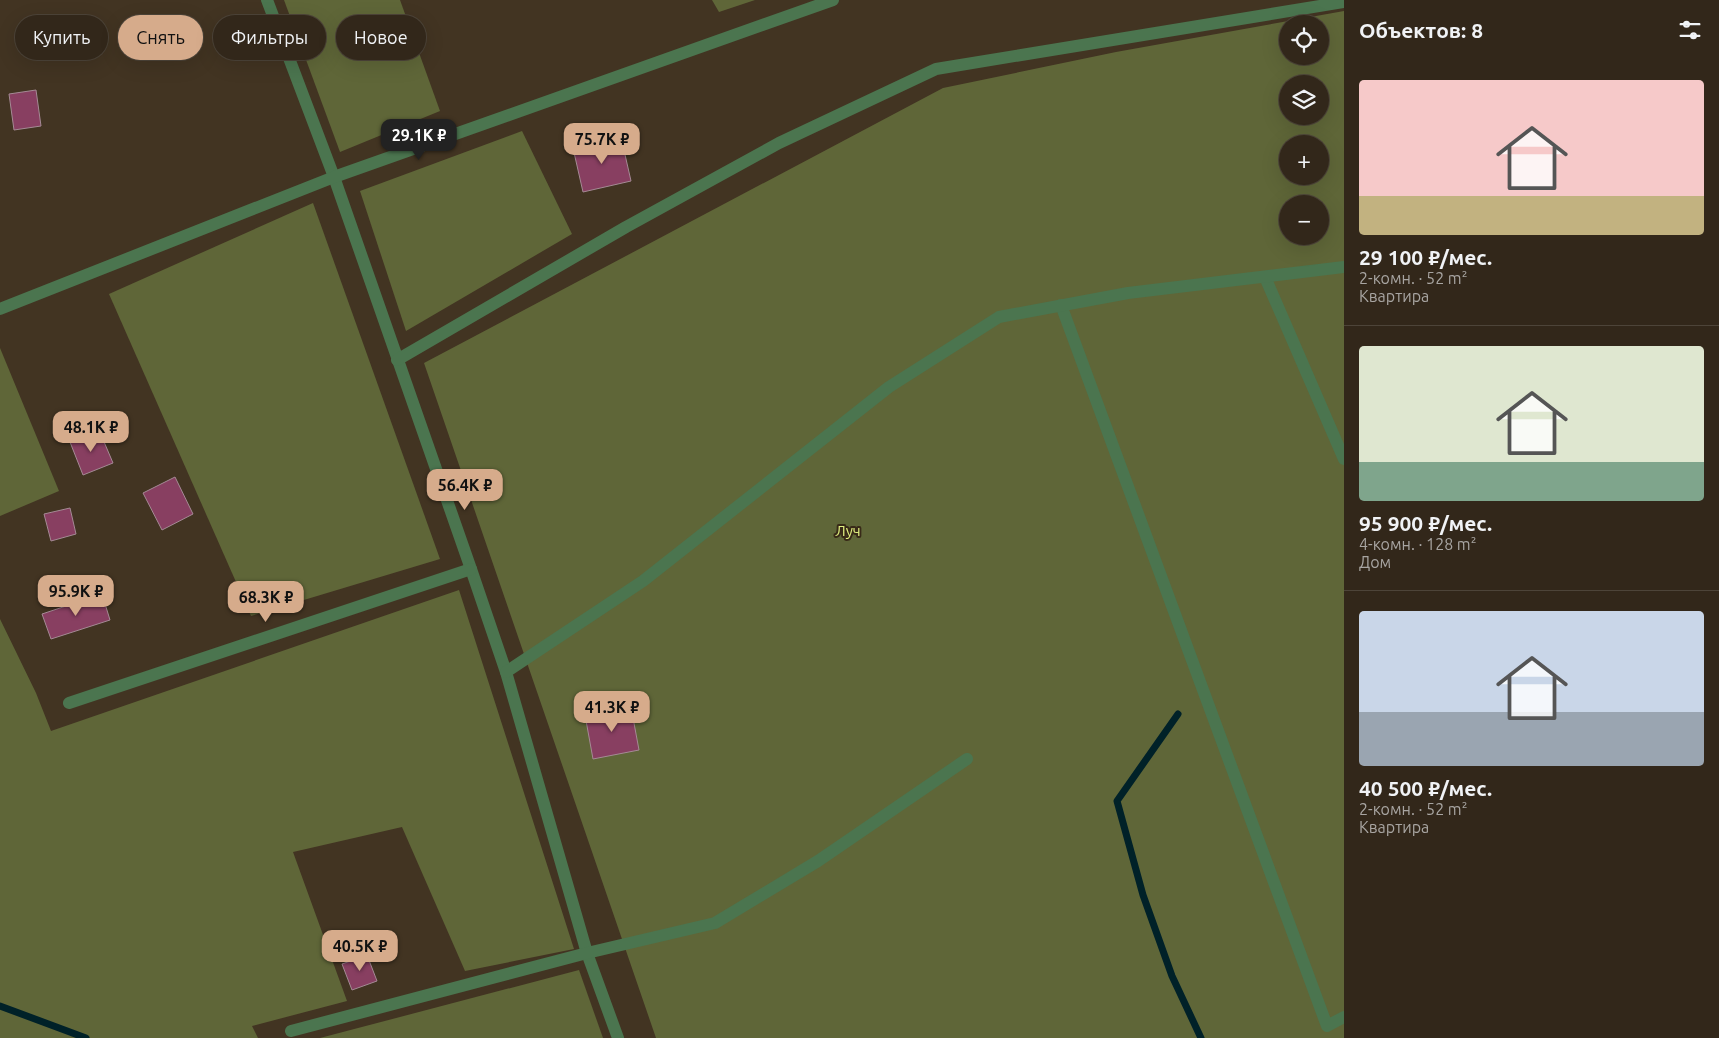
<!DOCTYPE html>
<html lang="ru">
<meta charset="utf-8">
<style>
body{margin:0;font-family:Ubuntu,sans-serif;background:#3d3327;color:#f1f3f6;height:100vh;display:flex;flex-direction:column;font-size:19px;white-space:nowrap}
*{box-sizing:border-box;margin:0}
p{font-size:16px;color:#a8a5a2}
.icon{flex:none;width:28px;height:28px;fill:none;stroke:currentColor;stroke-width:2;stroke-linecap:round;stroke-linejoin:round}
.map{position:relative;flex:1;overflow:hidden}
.panel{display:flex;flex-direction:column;background:#32271a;width:375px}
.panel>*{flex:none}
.hud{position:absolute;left:15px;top:15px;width:475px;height:45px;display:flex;gap:10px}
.buttons{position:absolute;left:1279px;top:15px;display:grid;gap:10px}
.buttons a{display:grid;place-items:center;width:50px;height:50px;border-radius:50%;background:#32271a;box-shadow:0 5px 20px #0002,0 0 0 1px #4d4439;font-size:25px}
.price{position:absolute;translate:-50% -42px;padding:0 11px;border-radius:10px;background:#d6ab8b;color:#111;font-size:16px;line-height:32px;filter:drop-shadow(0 1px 2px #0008)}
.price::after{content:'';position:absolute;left:50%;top:30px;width:15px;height:11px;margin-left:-8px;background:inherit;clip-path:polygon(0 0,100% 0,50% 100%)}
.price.on{background:#222;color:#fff}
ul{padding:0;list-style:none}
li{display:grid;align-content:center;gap:10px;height:265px;padding:0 15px}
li+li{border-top:1px solid #4d4439}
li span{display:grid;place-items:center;height:155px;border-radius:5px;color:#555}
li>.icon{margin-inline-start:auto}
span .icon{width:90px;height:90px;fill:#fffc;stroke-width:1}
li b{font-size:21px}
h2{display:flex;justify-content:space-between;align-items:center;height:60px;padding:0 15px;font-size:21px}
.chip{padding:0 18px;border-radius:22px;background:#32271a;box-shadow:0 5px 20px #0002,0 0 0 1px #4d4439;font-size:18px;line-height:45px}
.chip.on{background:#d6ab8b;color:#111}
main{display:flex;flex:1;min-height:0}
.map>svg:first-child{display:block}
</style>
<main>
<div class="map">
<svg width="1344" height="1038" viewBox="0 0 1344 1038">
<rect width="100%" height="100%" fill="#423422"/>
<g fill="#5f6638" fill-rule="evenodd">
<polygon points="284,0 400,0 440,111 340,152"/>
<polygon points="712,0 755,0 719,12"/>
<path d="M1344,11V1038H656L424,363L943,88L1116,52ZM1288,24H1320V56H1288ZM1288,84H1320V116H1288ZM1288,144H1320V176H1288ZM1288,204H1320V236H1288Z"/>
<polygon points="522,131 572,234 406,331 360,191"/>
<polygon points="313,203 440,559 251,616 109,294"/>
<polygon points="0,348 59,491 0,516"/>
<polygon points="459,590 574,949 465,971 402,827 293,852 347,1001 252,1026 258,1038 0,1038 0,619 36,693 51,731"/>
<polygon points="579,970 603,1038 320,1038"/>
</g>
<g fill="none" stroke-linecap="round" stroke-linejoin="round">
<g stroke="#002128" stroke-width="7">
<polyline points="1178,714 1117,801 1143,895 1172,976 1201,1038"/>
<polyline points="0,1006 86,1038"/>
</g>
</g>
<g fill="#883f61" stroke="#a58a95">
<polygon points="36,90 41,126 14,130 9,94"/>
<polygon points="621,137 631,181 583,192 573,148"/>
<polygon points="99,430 113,463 83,475 70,442"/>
<polygon points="175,477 193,514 162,530 143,493"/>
<polygon points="70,508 76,534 51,541 44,514"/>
<polygon points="102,594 110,620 51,639 42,614"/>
<polygon points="631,707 639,750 593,759 585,715"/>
<polygon points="367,955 377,981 352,990 342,964"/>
</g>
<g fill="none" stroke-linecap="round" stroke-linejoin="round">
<g stroke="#4b754f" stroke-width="12">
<polyline points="267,0 334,177 471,569 506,672 587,953 618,1038"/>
<polyline points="1265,277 1344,459"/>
<polyline points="1061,305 1327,1026 1344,1017"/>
<polyline points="0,309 334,177 833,0"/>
<polyline points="397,360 626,227 779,143 936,69 1344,2"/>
<polyline points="506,672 643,581 889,387 999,317 1128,293 1344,267"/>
<polyline points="69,703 471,569"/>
<polyline points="291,1031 587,953 715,923 818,861 967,759"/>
</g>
</g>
<g text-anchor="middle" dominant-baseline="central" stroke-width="4" stroke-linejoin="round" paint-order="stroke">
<g font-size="15" fill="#dfef7f" stroke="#382a18">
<text x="848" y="530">Луч</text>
</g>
</g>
</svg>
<div class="buttons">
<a><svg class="icon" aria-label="locate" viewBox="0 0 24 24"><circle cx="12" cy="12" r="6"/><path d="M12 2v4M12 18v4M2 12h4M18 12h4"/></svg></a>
<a><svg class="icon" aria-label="layers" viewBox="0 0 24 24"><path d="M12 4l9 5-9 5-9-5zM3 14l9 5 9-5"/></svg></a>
<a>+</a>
<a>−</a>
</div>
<b class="price on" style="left:419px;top:161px">29.1K ₽</b>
<b class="price" style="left:602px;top:165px">75.7K ₽</b>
<b class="price" style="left:91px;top:453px">48.1K ₽</b>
<b class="price" style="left:465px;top:511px">56.4K ₽</b>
<b class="price" style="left:76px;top:617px">95.9K ₽</b>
<b class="price" style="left:266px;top:623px">68.3K ₽</b>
<b class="price" style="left:612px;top:733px">41.3K ₽</b>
<b class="price" style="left:360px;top:972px">40.5K ₽</b>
<div class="hud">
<a class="chip">Купить</a>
<a class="chip on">Снять</a>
<a class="chip">Фильтры</a>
<a class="chip">Новое</a>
</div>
</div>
<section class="panel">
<h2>Объектов: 8<svg class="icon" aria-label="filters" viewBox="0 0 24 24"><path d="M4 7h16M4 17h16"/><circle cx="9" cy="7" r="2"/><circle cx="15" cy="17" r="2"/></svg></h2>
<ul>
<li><span style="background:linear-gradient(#f6c9c9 75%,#c2b280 0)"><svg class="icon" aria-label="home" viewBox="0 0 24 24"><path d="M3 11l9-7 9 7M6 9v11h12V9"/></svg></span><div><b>29 100 ₽/мес.</b><p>2-комн. · 52 m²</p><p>Квартира</p></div></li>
<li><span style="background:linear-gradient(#dfe7d0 75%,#7fa58c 0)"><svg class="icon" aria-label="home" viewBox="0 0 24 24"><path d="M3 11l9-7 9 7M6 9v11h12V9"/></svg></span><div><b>95 900 ₽/мес.</b><p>4-комн. · 128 m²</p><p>Дом</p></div></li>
<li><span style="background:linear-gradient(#c9d6e8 65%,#9aa5b1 0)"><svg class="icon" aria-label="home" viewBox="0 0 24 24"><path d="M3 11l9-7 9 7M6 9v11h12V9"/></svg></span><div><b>40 500 ₽/мес.</b><p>2-комн. · 52 m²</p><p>Квартира</p></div></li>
</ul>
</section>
</main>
